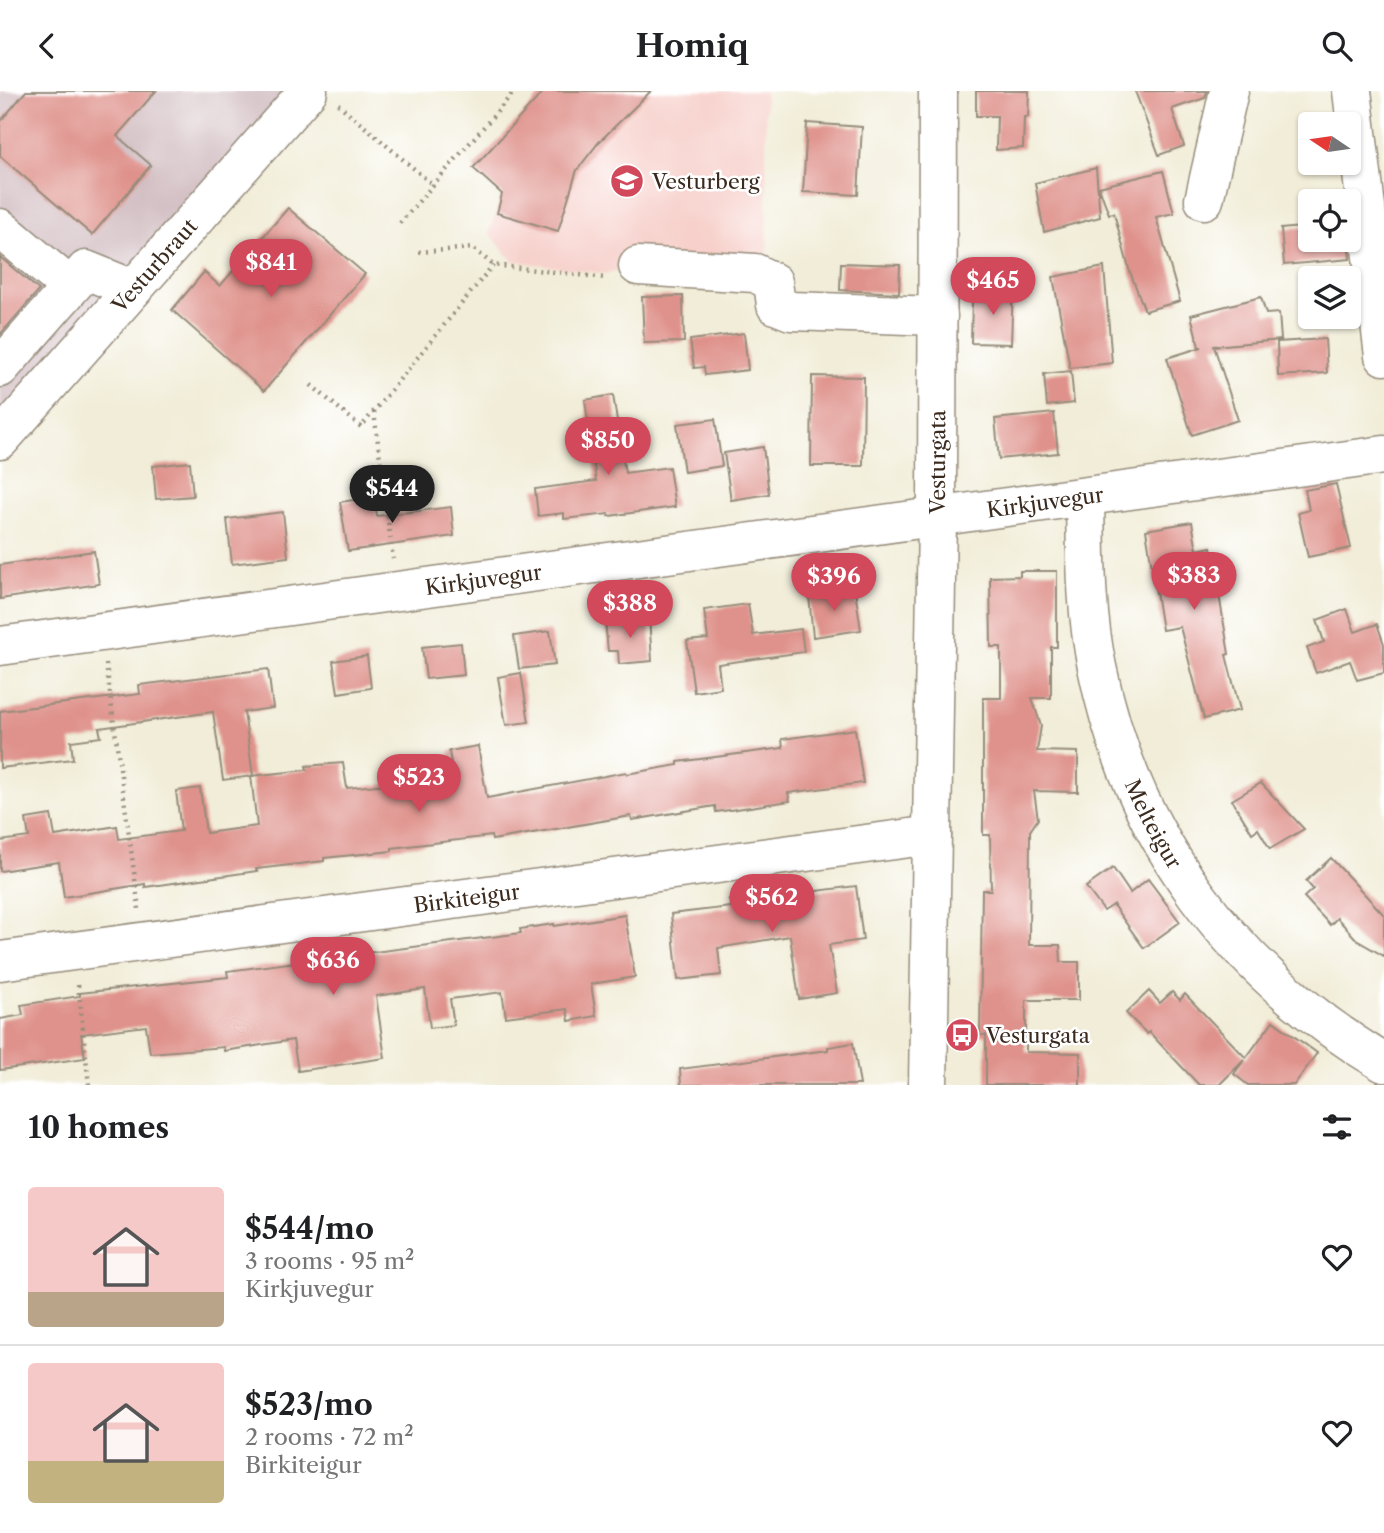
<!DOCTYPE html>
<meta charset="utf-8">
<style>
body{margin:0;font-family:"Libre Caslon Text",serif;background:#f2f2f2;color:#202124;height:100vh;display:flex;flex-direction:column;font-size:26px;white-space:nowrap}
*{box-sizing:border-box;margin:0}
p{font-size:23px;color:#757577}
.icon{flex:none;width:38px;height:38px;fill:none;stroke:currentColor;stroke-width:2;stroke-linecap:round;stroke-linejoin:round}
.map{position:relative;height:994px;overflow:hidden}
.sheet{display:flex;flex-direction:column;background:#fff;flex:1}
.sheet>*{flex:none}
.needle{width:46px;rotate:283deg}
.controls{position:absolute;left:1298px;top:21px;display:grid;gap:14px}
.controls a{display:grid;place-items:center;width:63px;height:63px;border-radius:7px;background:#fff;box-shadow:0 2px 5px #0004;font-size:35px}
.price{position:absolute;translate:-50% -60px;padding:0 16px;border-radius:24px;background:#d1495b;color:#fff;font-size:23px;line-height:46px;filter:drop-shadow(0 2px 4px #0008)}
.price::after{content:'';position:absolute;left:50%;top:42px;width:21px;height:16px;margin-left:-10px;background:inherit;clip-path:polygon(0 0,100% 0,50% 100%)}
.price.on{background:#222;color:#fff}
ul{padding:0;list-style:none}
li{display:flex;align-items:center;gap:21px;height:175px;padding:0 28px}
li+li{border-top:2px solid #e0e0e0}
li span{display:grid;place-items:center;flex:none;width:196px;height:140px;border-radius:7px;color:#555}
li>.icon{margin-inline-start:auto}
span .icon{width:84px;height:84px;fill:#fffc;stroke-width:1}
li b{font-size:30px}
h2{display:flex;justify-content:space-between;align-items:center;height:84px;padding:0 28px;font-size:30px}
header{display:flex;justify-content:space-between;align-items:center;height:91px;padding:0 28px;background:#fff;font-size:32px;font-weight:700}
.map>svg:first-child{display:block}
</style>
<header><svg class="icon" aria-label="back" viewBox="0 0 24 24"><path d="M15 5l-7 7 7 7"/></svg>Homiq<svg class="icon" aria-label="search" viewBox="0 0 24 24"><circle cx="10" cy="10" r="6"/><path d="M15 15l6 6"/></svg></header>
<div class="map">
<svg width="1384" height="994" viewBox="0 0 1384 994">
<rect width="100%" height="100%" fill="#fff"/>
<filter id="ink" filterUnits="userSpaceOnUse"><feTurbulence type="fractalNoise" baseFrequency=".0143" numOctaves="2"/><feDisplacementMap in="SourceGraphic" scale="14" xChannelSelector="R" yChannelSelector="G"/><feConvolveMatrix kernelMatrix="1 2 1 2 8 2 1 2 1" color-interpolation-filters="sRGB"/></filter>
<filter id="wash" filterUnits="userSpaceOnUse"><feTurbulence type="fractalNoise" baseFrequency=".00686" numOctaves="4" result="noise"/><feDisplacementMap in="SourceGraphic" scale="28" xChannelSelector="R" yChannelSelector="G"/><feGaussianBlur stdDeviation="1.57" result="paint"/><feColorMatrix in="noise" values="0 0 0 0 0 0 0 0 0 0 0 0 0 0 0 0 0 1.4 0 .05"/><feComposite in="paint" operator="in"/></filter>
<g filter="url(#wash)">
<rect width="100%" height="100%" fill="#f1edd8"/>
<polygon fill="#f7d0cb" points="544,0 765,0 768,177 645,168 608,183 513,170 489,142 502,103 473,77"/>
<polygon fill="#d2bec2" points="0,0 305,0 0,348"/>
<g id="blocks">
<g fill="#df928b">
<polygon points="26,0 156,0 117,45 151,74 92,144 0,65 0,31"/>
<polygon points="544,0 651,0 599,51 577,79 558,140 497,122 502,103 473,77"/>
<polygon points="976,0 1029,0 1028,26 1024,26 1023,57 996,59 997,25 976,25"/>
<polygon points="1135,0 1207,0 1205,7 1172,18 1184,55 1159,64"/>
<polygon points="807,32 862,36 858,104 803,101"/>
<polygon points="1096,77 1100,126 1044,141 1035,92"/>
<polygon points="1163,80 1174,122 1156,126 1180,210 1145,220 1129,178 1114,122 1109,123 1099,96"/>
<polygon points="288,117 365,183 264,300 172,219 204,181 220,195"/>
<polygon points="1311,135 1311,149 1348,149 1350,168 1284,174 1281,138"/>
<polygon points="0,166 39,199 0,244"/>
<polygon points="841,172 900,174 899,202 840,199"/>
<polygon points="1104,176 1112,272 1070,277 1053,186"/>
<polygon points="1013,193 1011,253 971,252 972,210 986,211 987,198"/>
<polygon points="683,205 684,251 644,252 642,206"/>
<polygon points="1261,206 1266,223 1279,222 1281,249 1214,255 1238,329 1192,344 1167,267 1202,256 1199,256 1191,224"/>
<polygon points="744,242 748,279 705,284 704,276 694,277 690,249"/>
<polygon points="1325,248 1327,282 1278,285 1277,251"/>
<polygon points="1071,280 1074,312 1047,315 1044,283"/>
<polygon points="812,285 864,286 863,375 811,375"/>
<polygon points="613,304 625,382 669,376 675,416 609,425 609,423 564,428 564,422 538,425 535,398 596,390 585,309"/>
<polygon points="1054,322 1058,362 999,368 995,328"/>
<polygon points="715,328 722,375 684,381 677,333"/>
<polygon points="763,356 769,403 731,409 724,362"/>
<polygon points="190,371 193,405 156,408 153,375"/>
<polygon points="1336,393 1351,457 1308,466 1298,422 1309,419 1305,399"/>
<polygon points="374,406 377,425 451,416 454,445 348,460 340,411"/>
<polygon points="283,421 288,466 232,473 227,428"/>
<polygon points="1192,431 1197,459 1211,456 1229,563 1226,564 1240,619 1204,628 1180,536 1162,539 1146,439"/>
<polygon points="94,460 99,493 0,508 0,474"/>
<polygon points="1020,480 1057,480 1057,556 1051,556 1051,607 1032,607 1041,635 1037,660 1078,661 1078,701 1034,700 1038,728 1030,740 1029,854 1060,854 1061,871 1079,871 1079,909 1026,909 1026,961 1080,962 1080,994 986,994 986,944 980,944 982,799 991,799 990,744 983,744 983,607 1001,607 1001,556 991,556 990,486 1020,485"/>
<polygon points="855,499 861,539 813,546 809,505"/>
<polygon points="748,513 753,544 801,538 804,561 718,573 721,597 694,601 687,550 708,548 704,519"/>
<polygon points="1347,518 1355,541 1377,533 1384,553 1384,582 1357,589 1350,570 1316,582 1307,557 1324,551 1317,529"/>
<polygon points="649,526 652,570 619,573 618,560 608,560 605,530"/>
<polygon points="550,540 555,574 519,578 514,545"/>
<polygon points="461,552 464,584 426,588 422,556"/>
<polygon points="367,565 371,597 338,602 333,570"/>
<polygon points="268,578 273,617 244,621 253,685 223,689 213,621 99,637 101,646 71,650 73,668 0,677 0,620 140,603 139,594"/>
<polygon points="521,582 529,631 506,634 498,586"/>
<polygon points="855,638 863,692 788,702 790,710 716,721 715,715 632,729 631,725 492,749 491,745 392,757 392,760 324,767 324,770 256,778 257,780 145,796 145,793 64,806 59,771 0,780 0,750 29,746 26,728 51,724 55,745 117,735 119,748 181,740 176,700 200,697 206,742 257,735 251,685 307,679 306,675 343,672 347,697 409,691 453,684 449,660 478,655 487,707 626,681 627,683 678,674 678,671 783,657 782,648"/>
<polygon points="1261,692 1304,738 1270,758 1258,738 1252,742 1232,709"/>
<polygon points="1331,767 1384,824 1384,865 1358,850 1337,827 1330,834 1304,806 1313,798 1306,790"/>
<polygon points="1113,777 1130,802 1148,788 1180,831 1144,857 1113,814 1115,813 1104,820 1086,796"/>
<polygon points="856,795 863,849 829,854 837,902 799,908 790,845 718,857 721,884 678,889 671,823 731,816 729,809 768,803 768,806"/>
<polygon points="625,824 635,886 591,893 596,925 569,930 567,918 506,926 502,901 450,908 454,934 430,937 425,898 376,905 385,967 298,980 293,949 224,960 224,956 150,962 146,935 81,943 85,967 0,979 0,928 23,924 21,914 80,905 80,902 228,886 227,880 521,842 520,838 554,833 554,835"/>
<polygon points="1149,900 1160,912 1172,901 1180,909 1185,903 1246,967 1273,930 1317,962 1294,994 1248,994 1234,983 1244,969 1219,994 1199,994 1149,941 1147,943 1126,922"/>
<polygon points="853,952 860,994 681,994 680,978 828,959 828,956"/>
</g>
</g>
</g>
<g filter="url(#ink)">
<use href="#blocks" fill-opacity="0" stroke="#968c7b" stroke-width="2"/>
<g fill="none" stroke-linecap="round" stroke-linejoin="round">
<g stroke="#968c7b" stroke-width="41">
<g id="minor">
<polyline points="1352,0 1384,265"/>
<polyline points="1204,109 1229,0"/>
<polyline points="0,137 70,196"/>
<polyline points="638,175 755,182 773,191 776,214 791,220 938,225"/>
<polyline points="0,277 86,179 133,198"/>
<path id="s1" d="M0,349L308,0"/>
<path id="s2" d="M1085,406C1086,463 1085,520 1097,576C1132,749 1234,882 1384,972"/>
<path id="s3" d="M0,555L1384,364"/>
<path id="s4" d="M0,870L932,744"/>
<path id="s5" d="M928,994L937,427L938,0"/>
</g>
</g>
<g stroke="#968c7b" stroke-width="4.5" stroke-dasharray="2 5" stroke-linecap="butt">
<polyline points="338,13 433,94"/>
<polyline points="400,132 515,0"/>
<polyline points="419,161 473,157 493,174 606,187"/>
<polyline points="311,294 361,336 493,174"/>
<polyline points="374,321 393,468"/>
<polyline points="106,573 139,818"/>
<polyline points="78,894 89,994"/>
</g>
<use href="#minor" stroke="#fff" stroke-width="38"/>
</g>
</g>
<defs>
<g id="school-disc" transform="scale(1.75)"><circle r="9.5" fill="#d1495b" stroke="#fff"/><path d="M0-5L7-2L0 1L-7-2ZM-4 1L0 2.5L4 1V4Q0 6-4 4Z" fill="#fff"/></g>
<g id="bus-disc" transform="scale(1.75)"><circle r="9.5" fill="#d1495b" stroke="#fff"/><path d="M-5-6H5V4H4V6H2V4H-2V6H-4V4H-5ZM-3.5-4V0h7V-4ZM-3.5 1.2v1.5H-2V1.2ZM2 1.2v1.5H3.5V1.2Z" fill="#fff"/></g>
</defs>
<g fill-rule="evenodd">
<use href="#school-disc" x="627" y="90"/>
<use href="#bus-disc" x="962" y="944"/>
</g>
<g text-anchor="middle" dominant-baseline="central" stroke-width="5" stroke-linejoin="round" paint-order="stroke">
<g font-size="21" fill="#3b2a1e" stroke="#fff" text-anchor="start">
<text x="652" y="90">Vesturberg</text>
<text x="986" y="944">Vesturgata</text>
</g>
<g font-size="21" fill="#3b2a1e" stroke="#fff">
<text stroke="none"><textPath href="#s1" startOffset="233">Vesturbraut</textPath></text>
<text stroke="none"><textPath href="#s5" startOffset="623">Vesturgata</textPath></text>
<text stroke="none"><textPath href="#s3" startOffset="1055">Kirkjuvegur</textPath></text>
<text stroke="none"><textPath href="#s3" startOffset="488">Kirkjuvegur</textPath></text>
<text stroke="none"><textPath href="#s2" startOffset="338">Melteigur</textPath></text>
<text stroke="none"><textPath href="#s4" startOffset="471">Birkiteigur</textPath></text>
</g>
</g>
</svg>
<div class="controls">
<a><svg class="needle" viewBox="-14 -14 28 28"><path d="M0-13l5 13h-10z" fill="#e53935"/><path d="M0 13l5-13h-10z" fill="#757577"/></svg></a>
<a><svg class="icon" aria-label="locate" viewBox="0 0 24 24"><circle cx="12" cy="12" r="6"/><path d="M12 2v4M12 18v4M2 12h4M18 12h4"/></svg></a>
<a><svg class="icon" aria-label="layers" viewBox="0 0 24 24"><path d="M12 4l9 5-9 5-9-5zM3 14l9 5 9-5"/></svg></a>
</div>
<b class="price" style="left:271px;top:208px">$841</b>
<b class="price" style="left:993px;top:226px">$465</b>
<b class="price" style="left:608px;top:386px">$850</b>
<b class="price on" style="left:392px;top:434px">$544</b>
<b class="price" style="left:1194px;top:521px">$383</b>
<b class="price" style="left:834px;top:522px">$396</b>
<b class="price" style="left:630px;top:549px">$388</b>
<b class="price" style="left:419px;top:723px">$523</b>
<b class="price" style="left:772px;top:843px">$562</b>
<b class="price" style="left:333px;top:906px">$636</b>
</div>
<section class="sheet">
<h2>10 homes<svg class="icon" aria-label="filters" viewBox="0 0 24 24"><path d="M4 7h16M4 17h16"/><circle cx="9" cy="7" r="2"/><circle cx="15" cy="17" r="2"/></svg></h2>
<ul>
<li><span style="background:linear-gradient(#f6c9c9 75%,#b9a48a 0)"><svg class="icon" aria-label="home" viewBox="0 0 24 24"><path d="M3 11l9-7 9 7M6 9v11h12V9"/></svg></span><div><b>$544/mo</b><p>3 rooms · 95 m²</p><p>Kirkjuvegur</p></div><svg class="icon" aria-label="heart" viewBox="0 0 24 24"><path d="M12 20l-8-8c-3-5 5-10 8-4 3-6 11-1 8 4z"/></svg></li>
<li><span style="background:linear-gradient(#f6c9c9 70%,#c2b280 0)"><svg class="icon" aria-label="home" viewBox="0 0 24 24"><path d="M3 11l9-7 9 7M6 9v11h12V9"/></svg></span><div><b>$523/mo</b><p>2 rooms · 72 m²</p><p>Birkiteigur</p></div><svg class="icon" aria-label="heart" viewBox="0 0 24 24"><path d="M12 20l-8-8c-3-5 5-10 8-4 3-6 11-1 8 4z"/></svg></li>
</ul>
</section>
